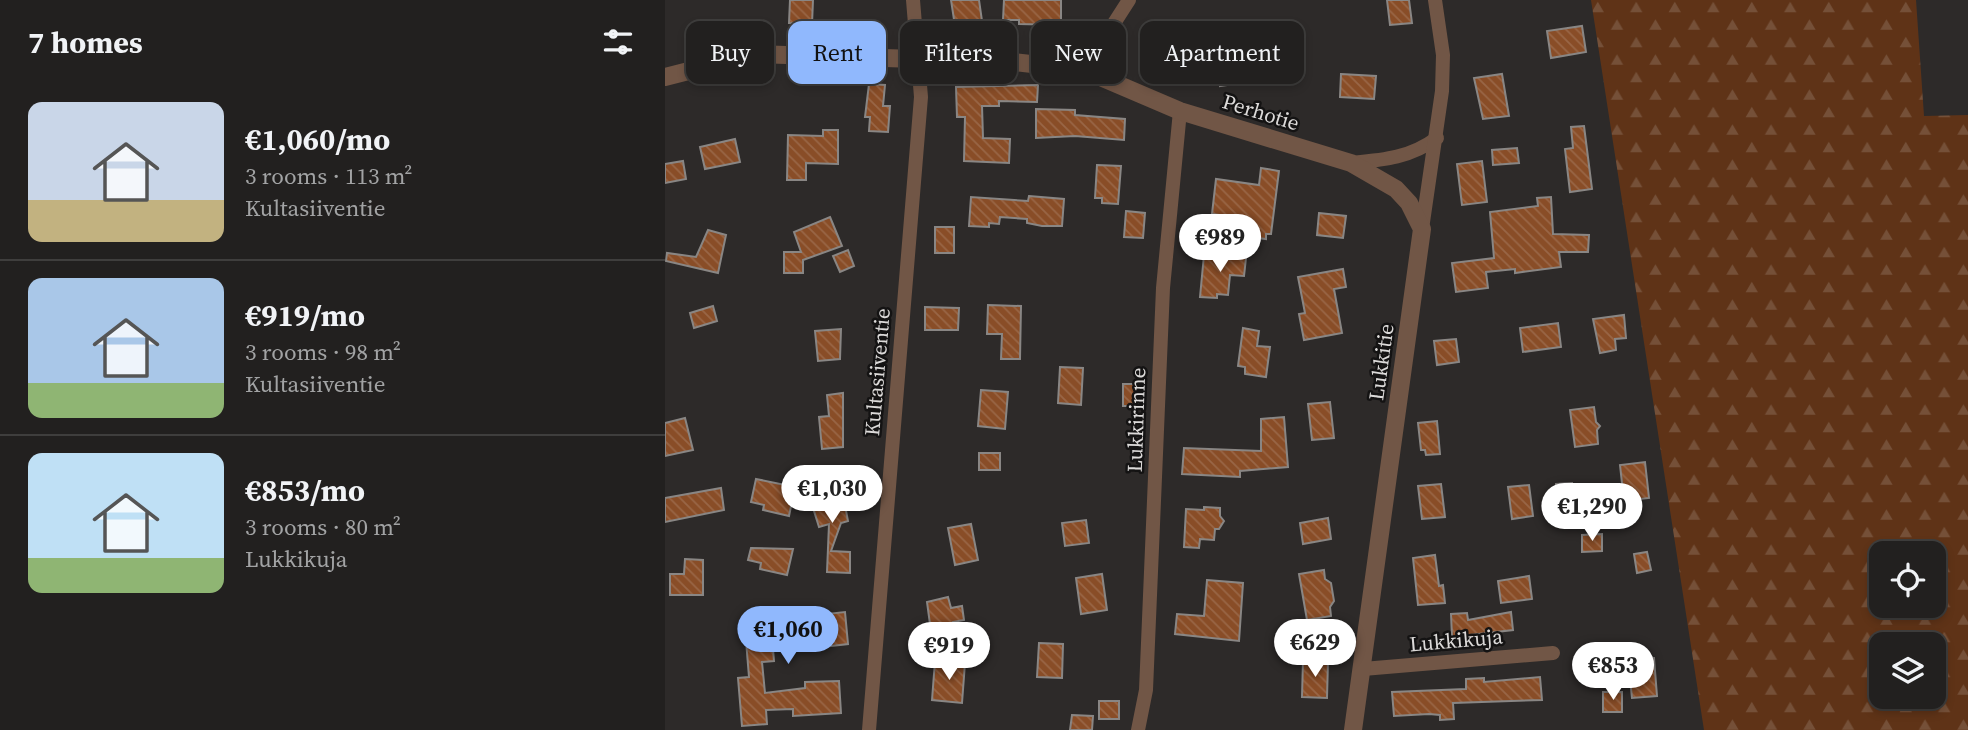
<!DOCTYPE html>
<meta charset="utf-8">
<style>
body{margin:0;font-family:"Source Serif 4",serif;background:#2a2828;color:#f1f3f6;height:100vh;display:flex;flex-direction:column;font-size:26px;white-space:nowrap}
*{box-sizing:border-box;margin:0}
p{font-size:23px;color:#a2a3a4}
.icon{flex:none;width:38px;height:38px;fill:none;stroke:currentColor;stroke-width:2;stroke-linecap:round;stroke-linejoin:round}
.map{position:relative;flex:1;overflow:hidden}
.side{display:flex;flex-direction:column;background:#22201f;width:665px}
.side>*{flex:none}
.hud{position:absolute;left:21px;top:21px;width:665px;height:63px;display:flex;gap:14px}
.fabs{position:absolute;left:1204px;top:541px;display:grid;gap:14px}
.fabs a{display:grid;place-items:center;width:77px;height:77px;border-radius:14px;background:#22201f;box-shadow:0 4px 10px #0003,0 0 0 2px #3f3e3d;font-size:35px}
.price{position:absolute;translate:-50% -60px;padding:0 16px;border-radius:24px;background:#fff;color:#222;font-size:23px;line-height:46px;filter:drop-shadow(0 2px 4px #0008)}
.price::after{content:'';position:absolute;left:50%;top:42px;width:21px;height:16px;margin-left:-10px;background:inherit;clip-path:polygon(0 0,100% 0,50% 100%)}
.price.on{background:#90b8fd;color:#111}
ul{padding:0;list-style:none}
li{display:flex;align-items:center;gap:21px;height:175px;padding:0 28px}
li+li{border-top:2px solid #3f3e3d}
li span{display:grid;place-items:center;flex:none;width:196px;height:140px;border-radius:14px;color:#555}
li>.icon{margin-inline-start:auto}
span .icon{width:84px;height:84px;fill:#fffc;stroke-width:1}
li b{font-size:30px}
h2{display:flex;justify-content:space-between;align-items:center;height:84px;padding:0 28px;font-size:30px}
.chip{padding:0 24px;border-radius:14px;background:#22201f;box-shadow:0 4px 10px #0003,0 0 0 2px #3f3e3d;font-size:24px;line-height:63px}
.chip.on{background:#90b8fd;color:#111}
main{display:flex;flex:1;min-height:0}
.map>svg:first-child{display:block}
</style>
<main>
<section class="side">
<h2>7 homes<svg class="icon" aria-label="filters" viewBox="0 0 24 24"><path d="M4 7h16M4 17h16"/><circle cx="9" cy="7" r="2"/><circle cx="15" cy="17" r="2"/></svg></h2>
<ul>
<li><span style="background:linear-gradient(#c9d6e8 70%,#c2b280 0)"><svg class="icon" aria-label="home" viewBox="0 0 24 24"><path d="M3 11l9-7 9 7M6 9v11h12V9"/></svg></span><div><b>€1,060/mo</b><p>3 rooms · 113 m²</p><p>Kultasiiventie</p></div></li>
<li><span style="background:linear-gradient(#a9c7e8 75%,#8fb573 0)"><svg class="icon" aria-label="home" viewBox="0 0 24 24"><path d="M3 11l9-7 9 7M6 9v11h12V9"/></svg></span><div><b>€919/mo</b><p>3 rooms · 98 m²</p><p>Kultasiiventie</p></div></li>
<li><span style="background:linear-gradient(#bfe0f5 75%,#8fb573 0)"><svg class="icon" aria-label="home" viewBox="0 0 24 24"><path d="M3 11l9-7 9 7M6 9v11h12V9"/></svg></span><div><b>€853/mo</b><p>3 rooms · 80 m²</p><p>Lukkikuja</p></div></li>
</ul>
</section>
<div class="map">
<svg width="1303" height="730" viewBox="0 0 1303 730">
<defs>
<pattern id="forest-firs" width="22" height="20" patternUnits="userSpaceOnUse" patternTransform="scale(1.75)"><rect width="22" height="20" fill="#5f3317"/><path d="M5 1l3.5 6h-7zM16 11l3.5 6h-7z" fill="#755038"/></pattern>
<pattern id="building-back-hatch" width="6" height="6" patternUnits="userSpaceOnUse" patternTransform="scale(1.75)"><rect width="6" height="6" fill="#894d27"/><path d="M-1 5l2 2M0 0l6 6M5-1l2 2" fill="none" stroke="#996646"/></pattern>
</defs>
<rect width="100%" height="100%" fill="#2d2a29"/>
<path fill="url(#forest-firs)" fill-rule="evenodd" d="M926,0H1251L1259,116L1303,115V730H1039ZM1216,553H1269V606H1216ZM1216,644H1269V696H1216Z"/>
<g fill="url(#building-back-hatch)" stroke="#898684" stroke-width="2">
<polygon points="125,0 148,0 147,24 124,23"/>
<polygon points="286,0 314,0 319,35 292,39"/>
<polygon points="339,0 396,0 396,25 354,24 354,20 338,20"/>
<polygon points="722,0 744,0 747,23 725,25"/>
<polygon points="515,21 519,41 505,44 501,24"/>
<polygon points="571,24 576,83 555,86 550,27"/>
<polygon points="630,26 632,42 610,45 608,28"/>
<polygon points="917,26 921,52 886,58 882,31"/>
<polygon points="676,74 711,76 709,99 675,97"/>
<polygon points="837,74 844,116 818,119 809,78"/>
<polygon points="204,84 220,85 218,106 225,106 223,132 204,131 205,117 200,117"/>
<polygon points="373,85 372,102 334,101 334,106 317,106 318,138 345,139 344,163 299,161 300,117 292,117 291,87"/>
<polygon points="371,109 410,110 410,115 460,119 459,140 410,136 371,138"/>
<polygon points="919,126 927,189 905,192 900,149 908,148 906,127"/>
<polygon points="158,130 173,130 173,164 141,163 141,180 122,180 123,135 158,136"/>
<polygon points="70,139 75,162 40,169 35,147"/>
<polygon points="852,148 854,163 828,165 827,150"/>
<polygon points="18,161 21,179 0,183 0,164"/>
<polygon points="817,161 822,202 797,205 792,164"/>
<polygon points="432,165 456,166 453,204 437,203 437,198 430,198"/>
<polygon points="596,168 614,171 606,234 601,234 601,239 576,236 578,218 547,214 551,179 594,185"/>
<polygon points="364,196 399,199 397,226 377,226 362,223 362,219 335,217 334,224 324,223 324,227 304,226 306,197 363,201"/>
<polygon points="886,197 888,234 924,235 923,252 894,252 896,267 850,273 850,269 821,272 823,288 791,292 787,263 829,258 825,212 873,206 872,198"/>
<polygon points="461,211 480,213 478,238 459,237"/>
<polygon points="654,213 681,216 678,238 652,235"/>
<polygon points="165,217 177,246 138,260 138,273 119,273 119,252 136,252 129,232"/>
<rect x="270" y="227" width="19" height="26"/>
<polygon points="43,230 61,235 53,273 1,261 2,253 31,257"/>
<polygon points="183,250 189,266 175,272 168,256"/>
<polygon points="539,255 581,258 579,276 565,275 563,295 552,294 552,298 535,297"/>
<polygon points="678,269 681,287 669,289 677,333 639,340 634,314 640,313 633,277"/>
<polygon points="323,305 356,306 355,359 336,359 337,334 322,334"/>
<polygon points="48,306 52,321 29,328 25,313"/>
<polygon points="260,307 294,308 293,330 260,330"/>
<polygon points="959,315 961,338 950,339 951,350 935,353 928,319"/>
<polygon points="893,323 896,347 858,352 855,328"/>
<polygon points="578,328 594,331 592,346 605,347 601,377 580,374 580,367 573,366"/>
<polygon points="176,329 175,359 153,361 150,331"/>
<polygon points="791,339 794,362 772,365 769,341"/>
<polygon points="395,367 418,368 416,405 393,403"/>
<rect x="458" y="384" width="16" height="22"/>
<polygon points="316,390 343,392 340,429 313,426"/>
<polygon points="178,393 178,447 157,449 154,417 164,416 162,395"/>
<polygon points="665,402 669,438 647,440 643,404"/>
<polygon points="929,407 931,422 935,426 932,430 933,444 910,447 905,410"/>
<polygon points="619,417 623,467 575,471 575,477 517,474 519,448 596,451 596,419"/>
<polygon points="20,418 28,450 0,456 0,423"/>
<polygon points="772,421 775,454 761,455 760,450 756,450 753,423"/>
<rect x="314" y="453" width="21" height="17"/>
<polygon points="980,462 984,498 959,501 955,465"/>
<polygon points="91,479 130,487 124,516 98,510 99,505 86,502"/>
<polygon points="907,483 908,503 891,504 891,484"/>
<polygon points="776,484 780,517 757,519 753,486"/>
<polygon points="176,485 183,521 176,523 166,551 185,552 185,573 162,572 164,524 154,527 144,495"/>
<polygon points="864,485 868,516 847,519 843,487"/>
<polygon points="56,488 59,510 0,522 0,498"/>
<polygon points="539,507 555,508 555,516 559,521 554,529 550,529 549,540 535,539 534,548 519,547 521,509 539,510"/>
<polygon points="663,518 666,539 638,544 635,523"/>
<polygon points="421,520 424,543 400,546 397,523"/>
<polygon points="306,524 313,560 290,565 283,528"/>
<polygon points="937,534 937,551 917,552 917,535"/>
<polygon points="86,548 128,549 122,575 95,569 96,563 83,560"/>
<polygon points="982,552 986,570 972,573 969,554"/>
<polygon points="770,555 774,586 778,585 780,603 753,605 748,558"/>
<polygon points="20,559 38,560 38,595 5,595 5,574 19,574"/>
<polygon points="659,570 660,579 666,583 669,601 665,607 666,616 642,620 634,574"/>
<polygon points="437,574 442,610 416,614 411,578"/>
<polygon points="864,576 867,599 836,603 833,581"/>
<polygon points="542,580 578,583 574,641 510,634 512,614 539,616"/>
<polygon points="283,597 286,608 297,606 299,620 288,622 291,634 267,639 262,602"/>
<polygon points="180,612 183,644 149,648 148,642 114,645 114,648 108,649 109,661 97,662 100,693 140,688 140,682 174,681 176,713 128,716 128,709 101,710 102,724 77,726 73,678 84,677 79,616 105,614 106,620"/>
<polygon points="846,612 848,630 787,637 786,614 802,613 803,620"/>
<polygon points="374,643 398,644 397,678 372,677"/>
<polygon points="989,658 992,696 967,698 963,660"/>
<polygon points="638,660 663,661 662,698 637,697"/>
<polygon points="270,661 300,663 297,703 267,700"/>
<polygon points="875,677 877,700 788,703 789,719 775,720 775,715 764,714 729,716 727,692 801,689 801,679 819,678 819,682"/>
<rect x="938" y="692" width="19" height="20"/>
<rect x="434" y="701" width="20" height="18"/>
<polygon points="407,715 428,716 427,730 405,730"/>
</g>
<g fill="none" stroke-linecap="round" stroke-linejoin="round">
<g stroke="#715646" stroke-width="14">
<polyline points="419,70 464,0"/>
<path d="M686,163C718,160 745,158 772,138"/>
<polyline points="757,229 777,91 778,55 770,0"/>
<polyline points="698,669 888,653"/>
<polyline points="204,730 256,97 248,0"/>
<polyline points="473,730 481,690 498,288 515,111"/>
</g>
<polyline stroke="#715646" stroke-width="18" points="0,77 90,54 349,62 419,70 515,111 686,163 731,189 744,203 757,229 688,730"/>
</g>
<g text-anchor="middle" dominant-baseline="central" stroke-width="5" stroke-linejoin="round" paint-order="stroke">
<g font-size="21" fill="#dcdad9" stroke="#141313">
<text transform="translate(596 112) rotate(17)">Perhotie</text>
<text transform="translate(716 362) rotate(-82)">Lukkitie</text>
<text transform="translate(212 372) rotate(-85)">Kultasiiventie</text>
<text transform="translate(471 420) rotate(-88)">Lukkirinne</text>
<text transform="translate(791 640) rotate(-5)">Lukkikuja</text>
</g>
</g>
</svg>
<div class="fabs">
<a><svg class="icon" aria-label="locate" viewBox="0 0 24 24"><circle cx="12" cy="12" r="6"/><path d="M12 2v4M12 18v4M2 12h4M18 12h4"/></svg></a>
<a><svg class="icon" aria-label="layers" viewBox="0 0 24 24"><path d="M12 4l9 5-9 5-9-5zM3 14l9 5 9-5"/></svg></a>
</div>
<b class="price" style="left:555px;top:274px">€989</b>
<b class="price" style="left:167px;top:525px">€1,030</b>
<b class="price" style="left:927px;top:543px">€1,290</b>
<b class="price on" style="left:123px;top:666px">€1,060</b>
<b class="price" style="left:650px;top:679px">€629</b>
<b class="price" style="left:284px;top:682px">€919</b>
<b class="price" style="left:948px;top:702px">€853</b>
<div class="hud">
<a class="chip">Buy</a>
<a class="chip on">Rent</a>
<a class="chip">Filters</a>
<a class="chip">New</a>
<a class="chip">Apartment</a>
</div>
</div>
</main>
